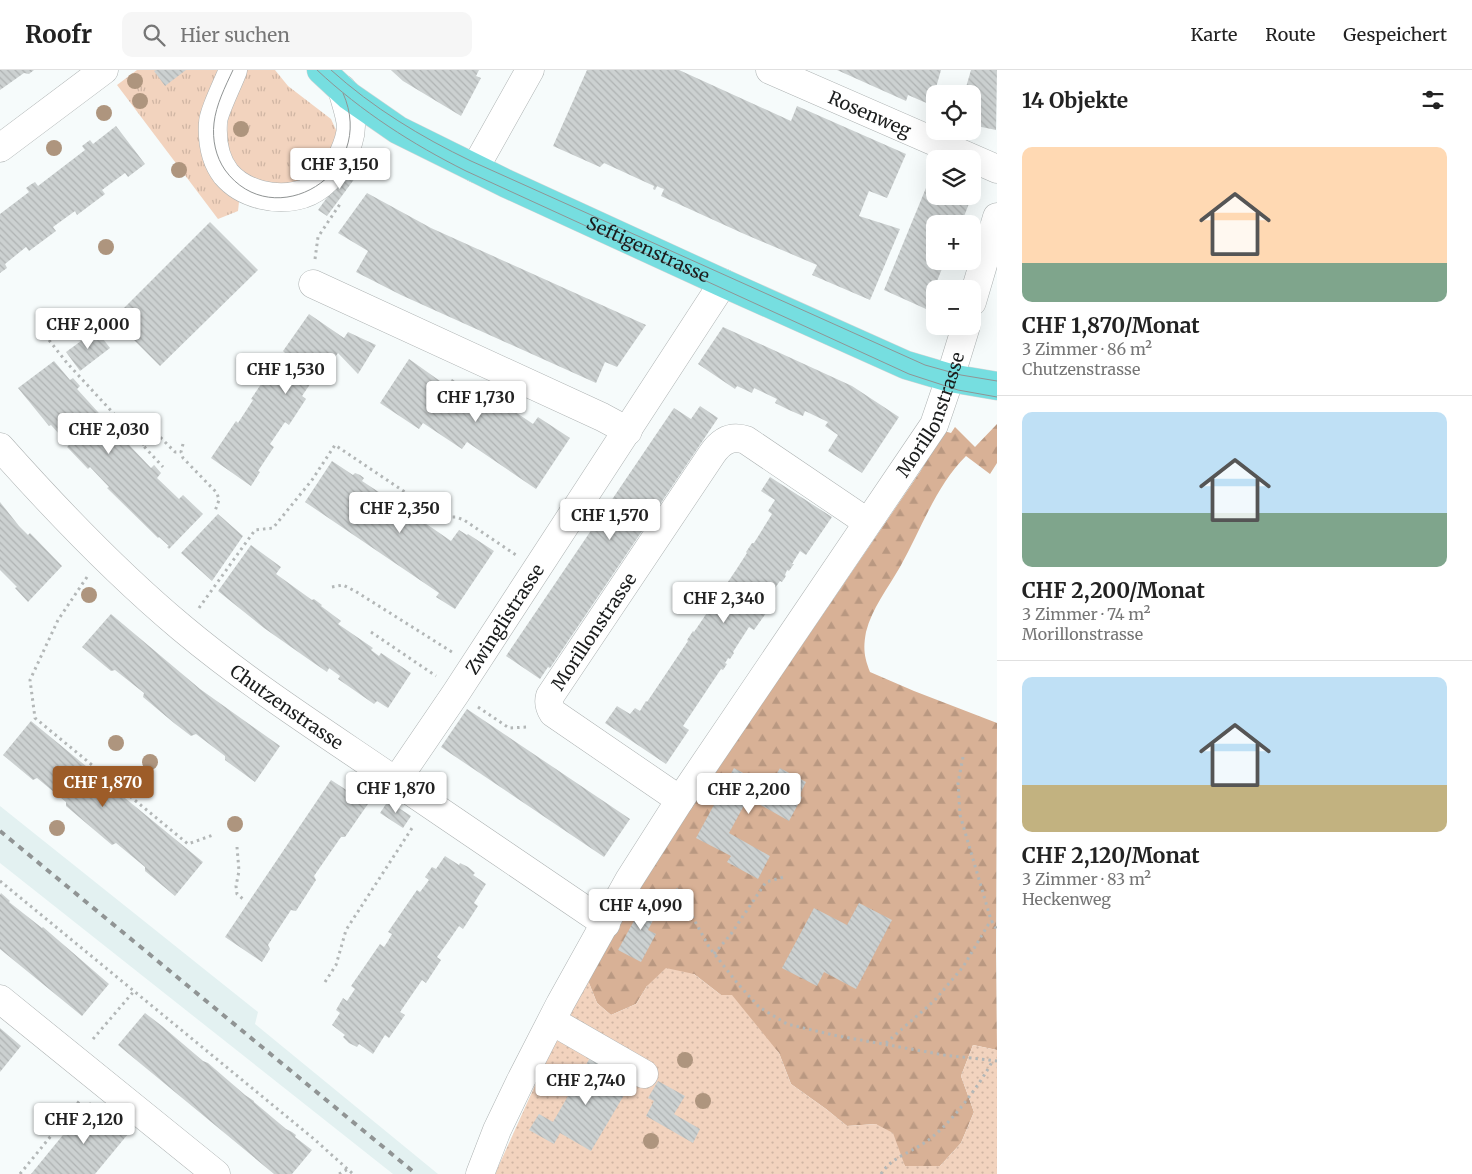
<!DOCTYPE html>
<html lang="de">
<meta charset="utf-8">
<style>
body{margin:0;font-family:Merriweather,serif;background:#f6f6f6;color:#222;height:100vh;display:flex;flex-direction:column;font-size:19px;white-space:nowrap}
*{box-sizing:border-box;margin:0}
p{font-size:16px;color:#767676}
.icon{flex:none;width:28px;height:28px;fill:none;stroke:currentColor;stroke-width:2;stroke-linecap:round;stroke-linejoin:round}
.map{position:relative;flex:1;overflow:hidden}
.drawer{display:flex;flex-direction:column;background:#fff;width:475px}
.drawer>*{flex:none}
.tools{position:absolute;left:926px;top:15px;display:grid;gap:10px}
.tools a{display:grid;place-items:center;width:55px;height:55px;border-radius:10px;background:#fff;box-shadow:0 5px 20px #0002;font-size:25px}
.price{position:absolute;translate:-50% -42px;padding:0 11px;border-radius:5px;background:#fff;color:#222;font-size:16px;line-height:32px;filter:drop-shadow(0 1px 2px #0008)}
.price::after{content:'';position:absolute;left:50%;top:30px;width:15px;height:11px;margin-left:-8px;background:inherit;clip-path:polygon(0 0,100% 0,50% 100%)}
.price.current{background:#9d5c28;color:#fff}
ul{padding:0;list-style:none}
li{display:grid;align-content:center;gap:10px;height:265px;padding:0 25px}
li+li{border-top:1px solid #e0e0e0}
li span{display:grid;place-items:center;height:155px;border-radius:10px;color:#555}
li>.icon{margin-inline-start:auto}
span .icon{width:90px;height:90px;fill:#fffc;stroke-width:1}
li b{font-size:21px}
h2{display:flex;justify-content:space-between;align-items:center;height:60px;padding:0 25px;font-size:21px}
header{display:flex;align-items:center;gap:30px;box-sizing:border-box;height:70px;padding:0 25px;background:#fff;border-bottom:1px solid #e0e0e0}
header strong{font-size:24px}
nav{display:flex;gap:28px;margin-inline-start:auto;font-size:18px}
.search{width:350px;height:45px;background:#f6f6f6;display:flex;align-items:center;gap:12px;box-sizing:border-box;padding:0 18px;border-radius:10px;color:#767676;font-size:19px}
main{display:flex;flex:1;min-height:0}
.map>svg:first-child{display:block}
</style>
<header>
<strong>Roofr</strong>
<div class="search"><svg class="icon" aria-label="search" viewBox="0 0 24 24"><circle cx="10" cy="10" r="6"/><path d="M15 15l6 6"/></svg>Hier suchen</div>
<nav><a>Karte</a><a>Route</a><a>Gespeichert</a></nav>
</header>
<main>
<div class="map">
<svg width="997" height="1104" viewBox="0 0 997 1104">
<defs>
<pattern id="grass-tufts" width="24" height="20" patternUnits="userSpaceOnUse" patternTransform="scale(1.25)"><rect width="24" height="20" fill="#f2d3be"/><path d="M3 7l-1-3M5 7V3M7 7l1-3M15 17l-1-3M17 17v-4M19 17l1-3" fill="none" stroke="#cfb5a3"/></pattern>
<pattern id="forest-firs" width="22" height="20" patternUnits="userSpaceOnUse" patternTransform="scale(1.25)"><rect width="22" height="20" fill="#d8b196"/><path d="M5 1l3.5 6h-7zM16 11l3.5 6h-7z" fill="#b99881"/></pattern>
<pattern id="park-dots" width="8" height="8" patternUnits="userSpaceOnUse" patternTransform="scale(1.25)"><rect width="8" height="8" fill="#f2d3be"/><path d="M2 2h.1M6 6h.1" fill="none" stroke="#cfb5a3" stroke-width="1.8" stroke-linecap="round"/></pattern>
<pattern id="building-back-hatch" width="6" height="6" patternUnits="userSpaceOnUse" patternTransform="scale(1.25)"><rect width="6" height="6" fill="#ccd1d1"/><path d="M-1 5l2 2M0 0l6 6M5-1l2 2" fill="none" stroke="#afb3b3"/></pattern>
</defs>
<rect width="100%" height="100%" fill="#f6fbfb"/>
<polygon fill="#e3f1f1" points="0,736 258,942 255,954 438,1104 393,1104 0,793"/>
<g fill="url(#grass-tufts)">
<polygon points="137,0 223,0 215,18 234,126 239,132 238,141 218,149 117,15"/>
<polygon points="244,0 275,0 288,16 331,49 336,60 336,68 330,87 303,113 269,118 237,98 228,78 227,66 228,42"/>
</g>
<path fill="url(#forest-firs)" d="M997,354V393L990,404L966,386C935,417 921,460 900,497C888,518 872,538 866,562C863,578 864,587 870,602L914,621L997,653L996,883L997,980L973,975L961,1006L974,1042L961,1073L940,1096H905L876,1054L847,1056L826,1039L791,1014L779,983L721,925L694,904L647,916L636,934L611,945L597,933L587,908L652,795L920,402L944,361L951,363L955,357L975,377Z"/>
<polygon fill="url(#park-dots)" points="666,898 694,904 721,925 732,925 779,983 791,1014 826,1039 847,1056 876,1054 893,1063 905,1096 940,1096 961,1073 974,1042 961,1006 973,975 997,980 997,1104 495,1104 569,940 587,908 597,933 611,945 636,934 647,916"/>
<g fill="url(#building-back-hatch)">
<polygon points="0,0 34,0 29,4 24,3 0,20"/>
<polygon points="156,0 186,0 165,16 154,1"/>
<polygon points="391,0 479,0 476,6 481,8 461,46 403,11"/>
<polygon points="587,0 679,0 791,51 797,36 906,84 887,128 869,121 859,146 900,159 870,230 812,205 817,195 742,163 661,126 664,119 661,118 657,116 655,120 653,119 654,116 604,93 600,97 553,76"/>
<polygon points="837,0 941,0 931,35 908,25 906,31"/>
<polygon points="971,0 997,0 996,60 972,55 972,24 964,24"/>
<polygon points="116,56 145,94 128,107 125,103 102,120 105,124 77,145 75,141 53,157 56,161 29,181 26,177 5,194 7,198 0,203 0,144 29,122 26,118 30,115 35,112 38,116 85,80 82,76 90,70 93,74"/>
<polygon points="352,93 361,100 327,146 318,140"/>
<polygon points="935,96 935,126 972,126 961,154 935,154 935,191 945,191 926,239 884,220"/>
<polygon points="367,123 431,158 646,255 617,297 605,292 596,313 401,225 356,202 368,181 338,163"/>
<polygon points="210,152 258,200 160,296 113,249"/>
<polygon points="309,244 344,268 348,262 376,275 358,304 338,283 321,307 317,304 302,326 306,329 289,355 285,352 270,374 274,377 258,401 260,402 251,416 211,388 236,351 238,353 253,330 251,329 268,304 270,305 285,283 283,281"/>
<polygon points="723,257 852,316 899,347 862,403 828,381 838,365 825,356 828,352 805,341 803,346 789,340 775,333 777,329 754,318 752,323 737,316 735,319 698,294"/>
<polygon points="96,260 110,278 80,301 66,282"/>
<polygon points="409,289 447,316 452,309 490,335 495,328 533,354 538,347 570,368 536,419 467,372 462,379 423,353 419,359 380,333"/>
<polygon points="54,291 70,310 73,308 80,316 77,319 108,353 111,350 118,358 116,361 131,377 151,398 154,395 161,403 157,408 179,429 183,425 203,444 169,479 167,477 169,476 159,467 158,468 107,418 109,417 90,397 88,399 67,377 69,375 51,355 49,356 18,318"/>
<polygon points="700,336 718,348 550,598 548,597 540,609 506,586 674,338 691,349"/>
<polygon points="332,391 353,405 355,403 360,405 364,408 362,411 403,438 405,436 413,442 412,444 451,471 459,460 467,465 468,464 494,481 455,539 436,527 439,523 305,432"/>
<polygon points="770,407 832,447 806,485 800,481 792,494 794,494 789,501 787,500 785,505 786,506 782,512 780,511 763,535 769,539 754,560 749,557 733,582 734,583 730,589 728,588 727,590 725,593 727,594 723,600 721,599 683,656 689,660 666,694 605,653 617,636 630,644 635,638 640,641 646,631 647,632 688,571 687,570 693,561 694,562 736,500 747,483 746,482 752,473 754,473 772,444 768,441 775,430 761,421"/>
<polygon points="0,432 19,456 28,465 30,463 62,496 28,532 15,518 17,517 0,500"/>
<polygon points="218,444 243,466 212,511 181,483"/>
<polygon points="251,475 281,497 276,504 312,530 314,529 322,535 321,536 341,551 338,554 373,578 371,580 379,586 381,583 411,603 388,638 377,631 374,634 338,609 340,606 329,598 327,602 311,591 264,558 218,521"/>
<polygon points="111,544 200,619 280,676 255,712 225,690 225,686 196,664 191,666 174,653 143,627 144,623 115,600 111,601 82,577"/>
<polygon points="467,639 630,749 604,787 441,677"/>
<polygon points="31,651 203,792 175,826 145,801 145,797 116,773 112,775 66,736 66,732 37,708 33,710 3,685"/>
<polygon points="734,698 769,717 780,698 806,712 799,726 802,727 789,751 748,728 729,763 770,786 758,809 727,792 731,786 696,768"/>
<polygon points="331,710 368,734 345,767 341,767 314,806 316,810 296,841 291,840 268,875 270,879 262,892 225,867"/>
<polygon points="388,731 411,746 403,758 380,743"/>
<polygon points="445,786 459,795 460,793 468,797 475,803 473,805 486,814 474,833 478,836 463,859 459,856 448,872 437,887 441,890 426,913 422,910 400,942 405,945 389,968 385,965 373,984 359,974 357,977 349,973 343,967 345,965 332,955 340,943 336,940 343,928 347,931 355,919 351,916 380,874 384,877 388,871 392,864 388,862 417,820 420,822 429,810 425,807 432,797 436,799"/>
<polygon points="1,823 10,831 9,832 42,858 43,857 109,914 82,946 0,879 0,825"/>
<polygon points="648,825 662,833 648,860 656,864 641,892 618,880"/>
<polygon points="859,833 892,850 856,919 824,902 817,916 782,898 814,838 847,855"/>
<polygon points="145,943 162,956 203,991 208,993 245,1025 254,1031 254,1032 286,1059 292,1062 296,1065 295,1067 312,1080 292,1104 274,1104 118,975"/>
<polygon points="0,958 21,976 0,1002"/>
<polygon points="591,986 633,1010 591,1081 560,1063 554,1074 529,1060 539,1044 553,1052"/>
<polygon points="658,1011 685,1026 674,1044 700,1059 693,1073 646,1046 654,1031 648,1028"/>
<polygon points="90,1032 128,1064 95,1104 31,1104"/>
</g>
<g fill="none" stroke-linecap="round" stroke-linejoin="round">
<g stroke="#adb2b2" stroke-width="29">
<g id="minor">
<path d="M233,0C229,11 213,43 213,53C212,70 215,90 226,104C244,125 277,132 303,124C321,118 335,102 343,85C347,76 351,67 351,56C350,44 345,31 342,19"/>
<path id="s1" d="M770,0L997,99"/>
<polyline points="0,78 104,0"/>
<polyline points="475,98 530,0"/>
<polyline points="313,214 602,347 628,361"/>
<polyline points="972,232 997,147"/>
<path id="s2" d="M0,377C57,441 116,503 182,558C250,615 324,662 397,712C467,759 536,807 606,854"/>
<path id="s3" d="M396,711L456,623L723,213"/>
<path id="s4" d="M680,730L553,643C549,637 548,633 550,626L712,384C721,371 731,365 746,370L867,452"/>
<polyline points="0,929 216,1104"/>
<polyline points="552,951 644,1004"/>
<path id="s5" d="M480,1104L497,1060L520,1012L560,934L629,810L680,730L934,355L950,308L966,256"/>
</g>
</g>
<g stroke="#d6d6d6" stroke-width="29">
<g id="major">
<path id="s6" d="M321,0L349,26L398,60L505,113L723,213L906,295L950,308L997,316"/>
</g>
</g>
<g stroke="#b3b7b7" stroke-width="3" stroke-dasharray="2.5 4" stroke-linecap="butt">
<polyline points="370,93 380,80"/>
<polyline points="315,189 318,167 340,134"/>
<polyline points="45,265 67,293 163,397"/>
<polyline points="183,374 181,382 183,388 217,423 219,430 215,441"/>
<polyline points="142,375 155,362 175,382 181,382"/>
<polyline points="87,507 58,550 30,610 35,648 188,774 213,765"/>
<polyline points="332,517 343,515 355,521 452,582"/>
<polyline points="199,538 255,460 273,458 312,410 335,375 442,447 456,447 464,450 516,485"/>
<polyline points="371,562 436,606"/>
<polyline points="478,637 509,658 528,657"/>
<polyline points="963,687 958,713 960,745 991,850 997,860"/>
<polyline points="237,777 239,801 236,816 237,824 243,829"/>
<polyline points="0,811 314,1069 353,1104"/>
<polyline points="676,819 684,825 691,844 709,877 738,914 759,937 787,954 833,965 944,985 997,991"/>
<polyline points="714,884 731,864 766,812 784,807"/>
<polyline points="325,912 336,895 346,860 414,755"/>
<polyline points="93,969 135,920"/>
<polyline points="886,973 934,931 963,897 991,850"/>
<polyline points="20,1104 81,1029"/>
<polyline points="339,1104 348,1099"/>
<path d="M881,1104C892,1087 908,1084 924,1073C948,1058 980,1015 993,990"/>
</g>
<use href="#minor" stroke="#fff" stroke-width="28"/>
<use href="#major" stroke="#76dee0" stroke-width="28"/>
<g stroke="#909494" stroke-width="1">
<path d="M233,0C225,17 216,35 214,53C212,70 216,87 225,100C273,166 379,104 343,23"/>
<path d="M317,0C362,42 412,74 466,101L909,304L958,320L997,327"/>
<path d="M331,0C373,38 421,67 471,91L925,295L961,305L997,311"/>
</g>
<polyline stroke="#909494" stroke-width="4" stroke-dasharray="6 6" stroke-linecap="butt" points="0,761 416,1104"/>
</g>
<g fill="#ae957e">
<circle cx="135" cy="11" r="8"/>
<circle cx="140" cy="31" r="8"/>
<circle cx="104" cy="43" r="8"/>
<circle cx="241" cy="59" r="8"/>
<circle cx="54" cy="78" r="8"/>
<circle cx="179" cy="100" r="8"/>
<circle cx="106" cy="177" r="8"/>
<circle cx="89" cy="525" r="8"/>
<circle cx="116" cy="673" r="8"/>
<circle cx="150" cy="692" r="8"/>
<circle cx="235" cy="754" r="8"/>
<circle cx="57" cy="758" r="8"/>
<circle cx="685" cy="990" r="8"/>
<circle cx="703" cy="1031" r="8"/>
<circle cx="651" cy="1071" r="8"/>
</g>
<g text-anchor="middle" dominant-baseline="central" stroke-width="4.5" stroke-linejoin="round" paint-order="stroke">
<g font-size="18" fill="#1b1d1d" stroke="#f6fbfb">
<text stroke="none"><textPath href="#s1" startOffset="109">Rosenweg</textPath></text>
<text stroke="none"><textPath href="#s6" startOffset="375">Seftigenstrasse</textPath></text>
<text stroke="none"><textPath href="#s5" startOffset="886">Morillonstrasse</textPath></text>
<text stroke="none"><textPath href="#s3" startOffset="195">Zwinglistrasse</textPath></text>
<text stroke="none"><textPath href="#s4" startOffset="250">Morillonstrasse</textPath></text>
<text stroke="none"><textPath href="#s2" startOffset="388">Chutzenstrasse</textPath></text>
</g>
</g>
</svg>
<div class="tools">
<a><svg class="icon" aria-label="locate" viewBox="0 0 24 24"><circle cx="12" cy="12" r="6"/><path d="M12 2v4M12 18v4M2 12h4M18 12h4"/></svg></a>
<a><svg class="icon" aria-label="layers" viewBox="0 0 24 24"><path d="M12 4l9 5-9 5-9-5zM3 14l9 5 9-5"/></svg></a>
<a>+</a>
<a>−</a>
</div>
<b class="price" style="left:340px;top:120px">CHF 3,150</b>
<b class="price" style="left:88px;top:280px">CHF 2,000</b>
<b class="price" style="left:286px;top:325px">CHF 1,530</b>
<b class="price" style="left:476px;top:353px">CHF 1,730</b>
<b class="price" style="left:109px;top:385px">CHF 2,030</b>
<b class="price" style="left:400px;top:464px">CHF 2,350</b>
<b class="price" style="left:610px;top:471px">CHF 1,570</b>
<b class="price" style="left:724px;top:554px">CHF 2,340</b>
<b class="price current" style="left:103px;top:738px">CHF 1,870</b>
<b class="price" style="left:396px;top:744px">CHF 1,870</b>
<b class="price" style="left:749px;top:745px">CHF 2,200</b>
<b class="price" style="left:641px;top:861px">CHF 4,090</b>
<b class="price" style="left:586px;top:1036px">CHF 2,740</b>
<b class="price" style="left:84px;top:1075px">CHF 2,120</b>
</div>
<section class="drawer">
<h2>14 Objekte<svg class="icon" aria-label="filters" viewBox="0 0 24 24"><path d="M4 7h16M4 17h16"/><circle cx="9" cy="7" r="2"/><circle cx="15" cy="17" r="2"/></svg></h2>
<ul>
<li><span style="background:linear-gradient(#ffd9b3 75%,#7fa58c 0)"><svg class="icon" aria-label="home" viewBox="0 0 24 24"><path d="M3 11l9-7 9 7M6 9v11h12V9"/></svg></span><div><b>CHF 1,870/Monat</b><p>3 Zimmer · 86 m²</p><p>Chutzenstrasse</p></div></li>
<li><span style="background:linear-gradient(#bfe0f5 65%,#7fa58c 0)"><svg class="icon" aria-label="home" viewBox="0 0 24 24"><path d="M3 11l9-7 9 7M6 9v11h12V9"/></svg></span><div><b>CHF 2,200/Monat</b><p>3 Zimmer · 74 m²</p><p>Morillonstrasse</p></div></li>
<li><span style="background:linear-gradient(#bfe0f5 70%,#c2b280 0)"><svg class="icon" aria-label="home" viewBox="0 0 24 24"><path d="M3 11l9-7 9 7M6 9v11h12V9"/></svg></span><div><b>CHF 2,120/Monat</b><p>3 Zimmer · 83 m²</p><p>Heckenweg</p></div></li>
</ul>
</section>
</main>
